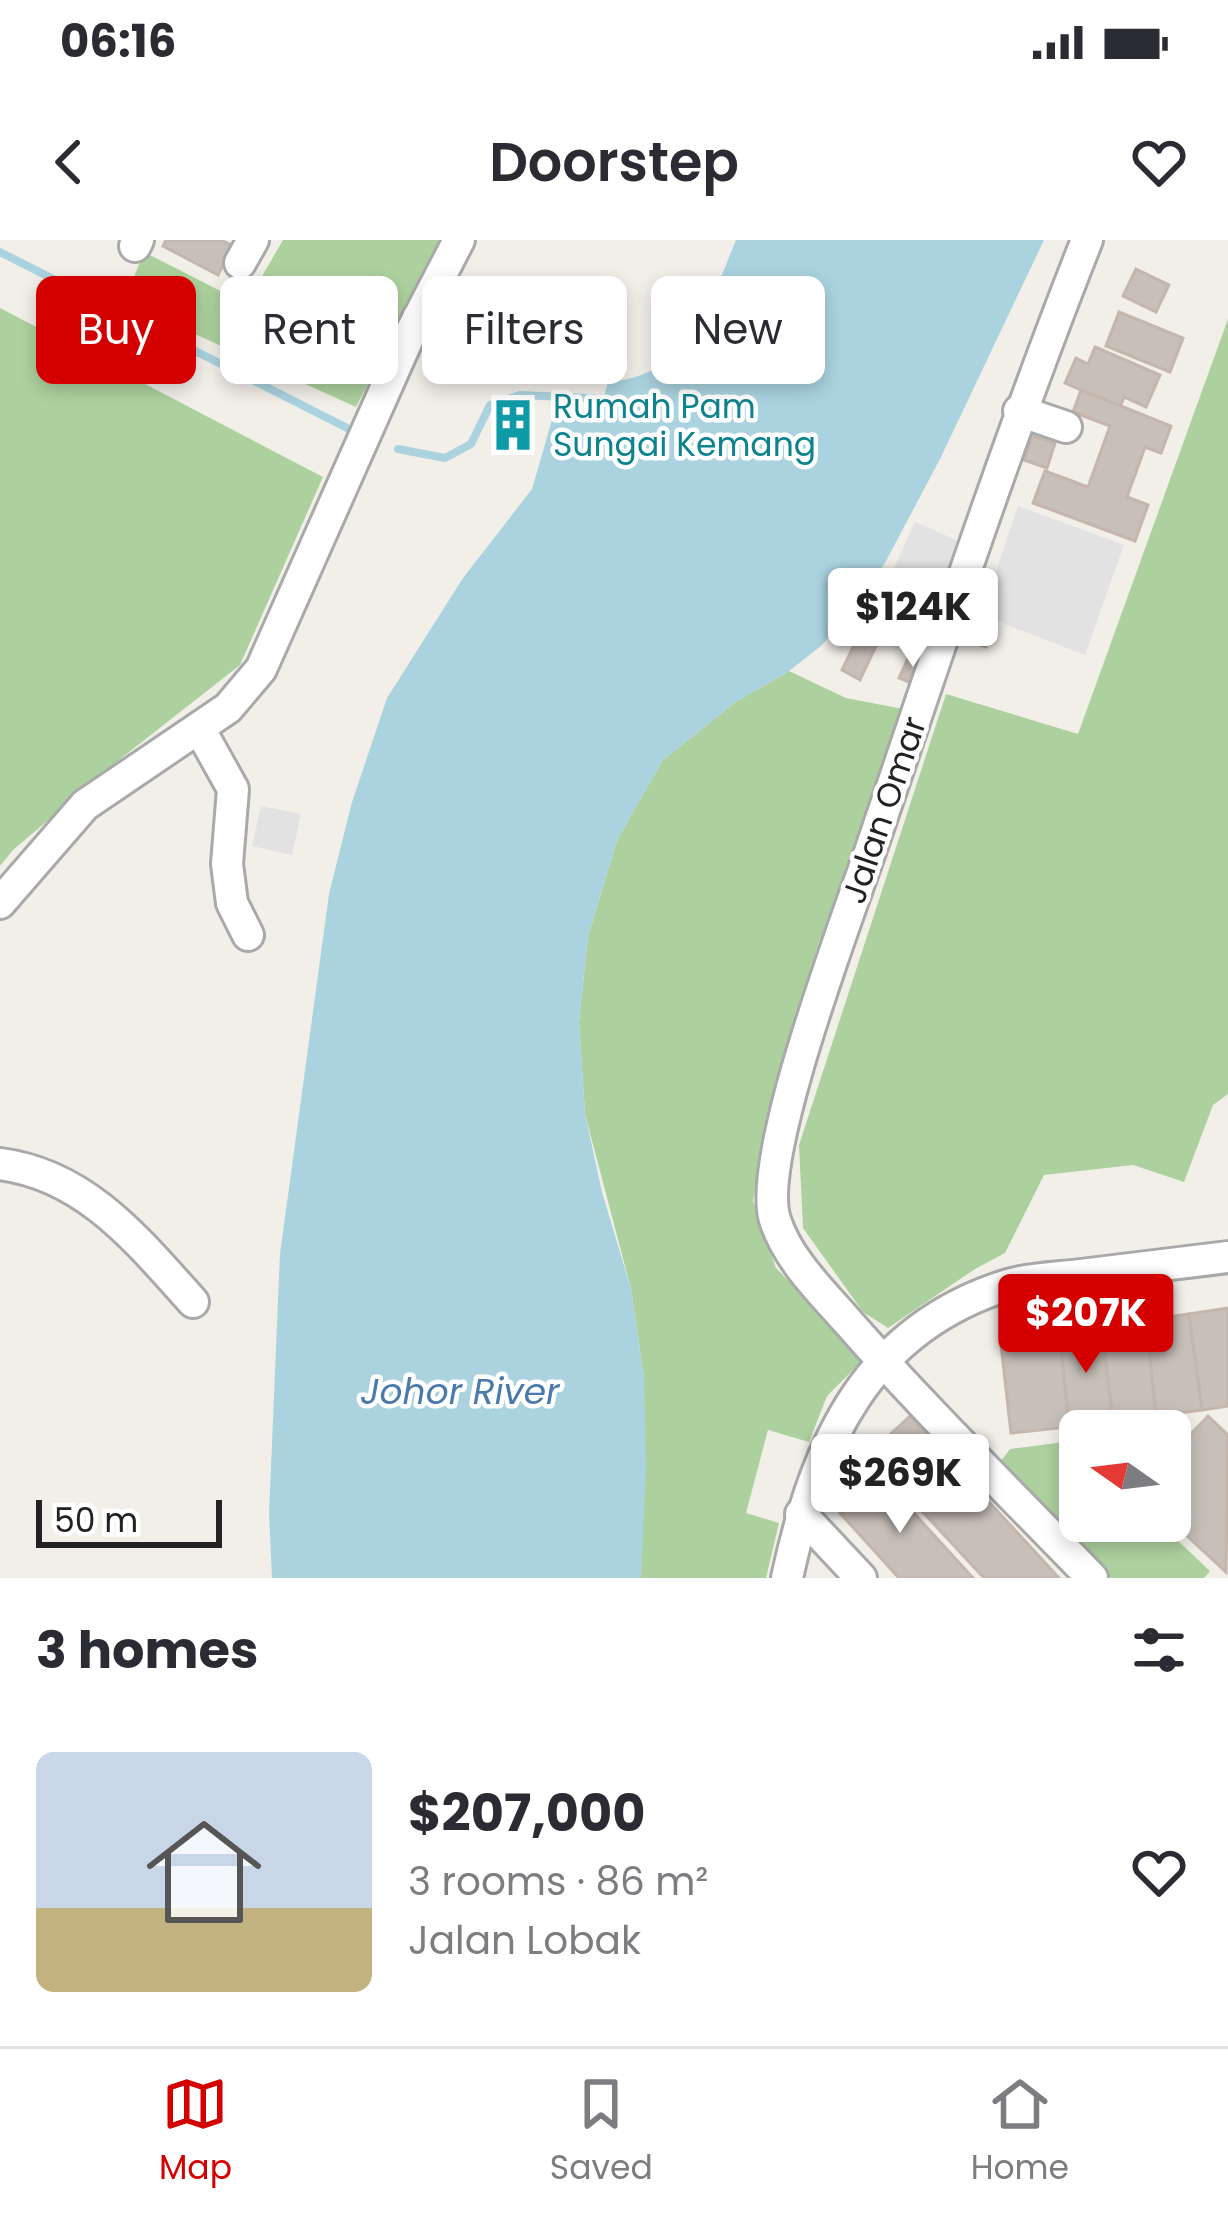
<!DOCTYPE html>
<meta charset="utf-8">
<style>
body{margin:0;font-family:Poppins,sans-serif;background:#f2f2f3;color:#2b2b33;height:100vh;display:flex;flex-direction:column;font-size:45px;white-space:nowrap}
*{box-sizing:border-box;margin:0}
p{font-size:39px;color:#7c7c81}
.icon{flex:none;width:66px;height:66px;fill:none;stroke:currentColor;stroke-width:2;stroke-linecap:round;stroke-linejoin:round}
.map{position:relative;height:1338px;overflow:hidden}
.side{display:flex;flex-direction:column;background:#fff;flex:1}
.side>*{flex:none}
.guide{position:absolute;left:36px;top:36px;width:1158px;height:108px;display:flex;gap:24px}
.needle{width:78px;rotate:284deg}
.tools{position:absolute;left:1059px;top:1170px;display:grid;gap:24px}
.tools a{display:grid;place-items:center;width:132px;height:132px;border-radius:18px;background:#fff;box-shadow:0 6px 18px #0003;font-size:60px}
.scale{position:absolute;left:36px;bottom:30px;width:186px;box-sizing:border-box;padding-left:12px;border:6px solid #222;border-top:0;font-size:33px;line-height:42px;white-space:nowrap;color:#222;-webkit-text-stroke:9px #fff;paint-order:stroke}
.price{position:absolute;translate:-50% -102px;padding:0 27px;border-radius:12px;background:#fff;color:#222;font-size:39px;line-height:78px;filter:drop-shadow(0 3px 6px #0008)}
.price::after{content:'';position:absolute;left:50%;top:72px;width:36px;height:27px;margin-left:-18px;background:inherit;clip-path:polygon(0 0,100% 0,50% 100%)}
.price.current{background:#d40000;color:#fff}
ul{padding:0;list-style:none}
li{display:flex;align-items:center;gap:36px;height:300px;padding:0 36px}
li+li{border-top:3px solid #e1e1e2}
li span{display:grid;place-items:center;flex:none;width:336px;height:240px;border-radius:18px;color:#555}
li>.icon{margin-inline-start:auto}
span .icon{width:144px;height:144px;fill:#fffc;stroke-width:1}
li b{font-size:51px}
h2{display:flex;justify-content:space-between;align-items:center;height:144px;padding:0 36px;font-size:51px}
.pill{padding:0 42px;border-radius:18px;background:#fff;box-shadow:0 6px 18px #0003;font-size:42px;line-height:108px}
.pill.current{background:#d40000;color:#fff}
.status{display:flex;justify-content:space-between;align-items:center;height:84px;padding:0 60px;background:#fff;direction:ltr}
.status svg{height:33px;fill:currentColor}
header{display:flex;justify-content:space-between;align-items:center;height:156px;padding:0 36px;background:#fff;font-size:54px;font-weight:600}
.tabs{display:flex;justify-content:space-around;align-items:center;height:168px;border-top:3px solid #e1e1e2;background:#fff;font-size:33px;color:#7c7c81}
.tabs a{display:grid;justify-items:center;gap:6px}
.tabs .current{color:#d40000}
.map>svg:first-child{display:block}
</style>
<div class="status"><b>06:16</b><svg viewBox="0 0 49 12"><path d="M0 12V9h3v3zM5 12V6h3v6zM10 12V3h3v9zM15 12V0h3v12zM26 1h20v11H26zM47 4h2v5h-2z"/></svg></div>
<header><svg class="icon" aria-label="back" viewBox="0 0 24 24"><path d="M15 5l-7 7 7 7"/></svg>Doorstep<svg class="icon" aria-label="heart" viewBox="0 0 24 24"><path d="M12 20l-8-8c-3-5 5-10 8-4 3-6 11-1 8 4z"/></svg></header>
<div class="map">
<svg width="1228" height="1338" viewBox="0 0 1228 1338">
<rect width="100%" height="100%" fill="#f2efe9"/>
<g fill="#add19e">
<polygon points="283,0 441,0 356,167 124,62 144,12 246,64"/>
<polygon points="0,68 323,237 240,425 124,516 13,610 0,626"/>
<polygon points="1228,79 1228,854 1213,865 1184,942 1133,925 1044,935 1005,1013 975,1029 888,1088 863,1072 803,988 799,905 946,454 1078,494"/>
<polygon points="789,431 846,458 903,469 815,714 771,861 753,961 776,1028 864,1119 827,1156 809,1202 768,1190 746,1273 779,1283 766,1338 641,1338 644,1138 631,1049 585,874 579,782 588,696 617,600 662,521 734,463"/>
<polygon points="1080,1200 1080,1281 1157,1281 1210,1331 1204,1338 1111,1338 998,1225 1010,1209"/>
</g>
<g fill="#e2e2e2">
<polygon points="1018,266 1124,305 1085,415 981,375"/>
<polygon points="915,282 963,303 933,388 878,364"/>
<polygon points="261,566 301,574 292,615 252,606"/>
</g>
<path fill="#aad3df" d="M736,0H1044L941,217L886,321L861,360L821,406L789,431L734,463L662,521L617,600L588,696L579,782L585,874L602,952L631,1049L644,1138L646,1227L641,1338H272L269,1274L280,1014L329,654L352,562L387,458L463,338L532,249L552,180L590,179L599,175L608,142C690,136 709,65 736,0Z"/>
<g fill="none" stroke-linecap="round" stroke-linejoin="round">
<g stroke="#aad3df" stroke-width="8">
<polyline points="0,12 353,191"/>
<polyline points="398,209 445,218 471,204 490,165 520,155 611,159"/>
</g>
</g>
<g fill="#c7bfb8" stroke="#c4b6ab" stroke-width="3">
<polygon points="166,0 221,0 233,6 218,35 163,6"/>
<polygon points="1136,29 1169,45 1156,72 1123,56"/>
<polygon points="501,45 532,58 519,91 487,78"/>
<polygon points="1119,72 1183,98 1170,132 1106,106"/>
<polygon points="546,85 607,88 606,103 545,100"/>
<polygon points="1095,107 1160,135 1146,167 1124,157 1120,167 1065,143 1076,118 1088,124"/>
<polygon points="1081,150 1171,186 1161,213 1145,207 1127,257 1148,265 1135,301 1033,263 1045,231 1088,247 1110,186 1073,172"/>
<polygon points="503,161 525,162 523,209 502,209"/>
<polygon points="1032,196 1055,203 1047,228 1024,220"/>
<polygon points="971,380 993,387 986,407 964,400"/>
<polygon points="859,395 877,404 860,440 842,430"/>
<polygon points="910,414 927,422 916,445 899,438"/>
<polygon points="1228,1068 1228,1166 1202,1170 1189,1074"/>
<polygon points="1189,1074 1202,1170 1156,1176 1146,1080"/>
<polygon points="1146,1080 1156,1176 1113,1181 1101,1085"/>
<polygon points="1101,1085 1113,1181 1069,1187 1059,1090"/>
<polygon points="1059,1090 1069,1187 1011,1193 1000,1096"/>
<polygon points="910,1176 1059,1338 984,1338 869,1214"/>
<polygon points="1208,1176 1228,1195 1226,1332 1170,1280 1170,1198 1180,1187 1189,1196"/>
<polygon points="880,1236 973,1338 899,1338 840,1273"/>
</g>
<g fill="none" stroke-linecap="round" stroke-linejoin="round">
<g stroke="#a9a9a9" stroke-width="36">
<g id="minor">
<path d="M1087,0C1008,199 941,403 872,606C848,677 755,918 775,980C788,1020 821,1051 848,1082C926,1171 1010,1253 1092,1338"/>
<polyline points="135,6 138,0"/>
<polyline points="240,23 253,0"/>
<polyline points="418,78 500,117 590,124"/>
<polyline points="1019,171 1066,187"/>
<polyline points="199,488 233,549 227,624 232,663 248,695"/>
<polyline points="0,663 85,565 228,468 261,429 409,96 459,0"/>
<path d="M0,924C86,935 138,1001 193,1062"/>
<polyline points="801,1274 861,1338"/>
<path d="M787,1338C816,1204 866,1089 1008,1045C1031,1038 1057,1038 1081,1035C1130,1029 1179,1023 1228,1017"/>
</g>
</g>
<use href="#minor" stroke="#fff" stroke-width="30"/>
</g>
<defs>
<g id="building-bare" transform="scale(4.14)"><path d="M-4-6H4V6H1V3H-1V6H-4ZM-2.5-4.3h1.7v1.8h-1.7ZM.8-4.3h1.7v1.8H.8ZM-2.5-1h1.7V.8h-1.7ZM.8-1h1.7V.8H.8Z" fill="#0f9aa8" stroke="#fff" stroke-width="2.5" paint-order="stroke"/></g>
</defs>
<g fill-rule="evenodd">
<use href="#building-bare" x="513" y="185"/>
</g>
<g text-anchor="middle" dominant-baseline="central" stroke-width="9" stroke-linejoin="round" paint-order="stroke">
<g font-size="33" fill="#0d838f" stroke="#fff" text-anchor="start">
<text x="553" y="166">Rumah Pam<tspan x="553" dy="38">Sungai Kemang</tspan></text>
</g>
<g font-size="33" fill="#222" stroke="#fff">
<text transform="translate(884 570) rotate(-71)">Jalan Omar</text>
</g>
<g font-size="36" font-style="italic" fill="#4a7aab" stroke="#fff">
<text x="460" y="1151">Johor River</text>
</g>
</g>
</svg>
<div class="tools">
<a><svg class="needle" viewBox="-14 -14 28 28"><path d="M0-13l5 13h-10z" fill="#e53935"/><path d="M0 13l5-13h-10z" fill="#7c7c81"/></svg></a>
</div>
<div class="scale">50 m</div>
<b class="price" style="left:913px;top:430px">$124K</b>
<b class="price current" style="left:1086px;top:1136px">$207K</b>
<b class="price" style="left:900px;top:1296px">$269K</b>
<div class="guide">
<a class="pill current">Buy</a>
<a class="pill">Rent</a>
<a class="pill">Filters</a>
<a class="pill">New</a>
</div>
</div>
<section class="side">
<h2>3 homes<svg class="icon" aria-label="filters" viewBox="0 0 24 24"><path d="M4 7h16M4 17h16"/><circle cx="9" cy="7" r="2"/><circle cx="15" cy="17" r="2"/></svg></h2>
<ul>
<li><span style="background:linear-gradient(#c9d6e8 65%,#c2b280 0)"><svg class="icon" aria-label="home" viewBox="0 0 24 24"><path d="M3 11l9-7 9 7M6 9v11h12V9"/></svg></span><div><b>$207,000</b><p>3 rooms · 86 m²</p><p>Jalan Lobak</p></div><svg class="icon" aria-label="heart" viewBox="0 0 24 24"><path d="M12 20l-8-8c-3-5 5-10 8-4 3-6 11-1 8 4z"/></svg></li>
</ul>
</section>
<nav class="tabs">
<a class="current"><svg class="icon" aria-label="map" viewBox="0 0 24 24"><path d="M3 6l6-2 6 2 6-2v14l-6 2-6-2-6 2zM9 4v14M15 6v14"/></svg>Map</a>
<a><svg class="icon" aria-label="saved" viewBox="0 0 24 24"><path d="M7 4h10v16l-5-4-5 4z"/></svg>Saved</a>
<a><svg class="icon" aria-label="home" viewBox="0 0 24 24"><path d="M3 11l9-7 9 7M6 9v11h12V9"/></svg>Home</a>
</nav>
